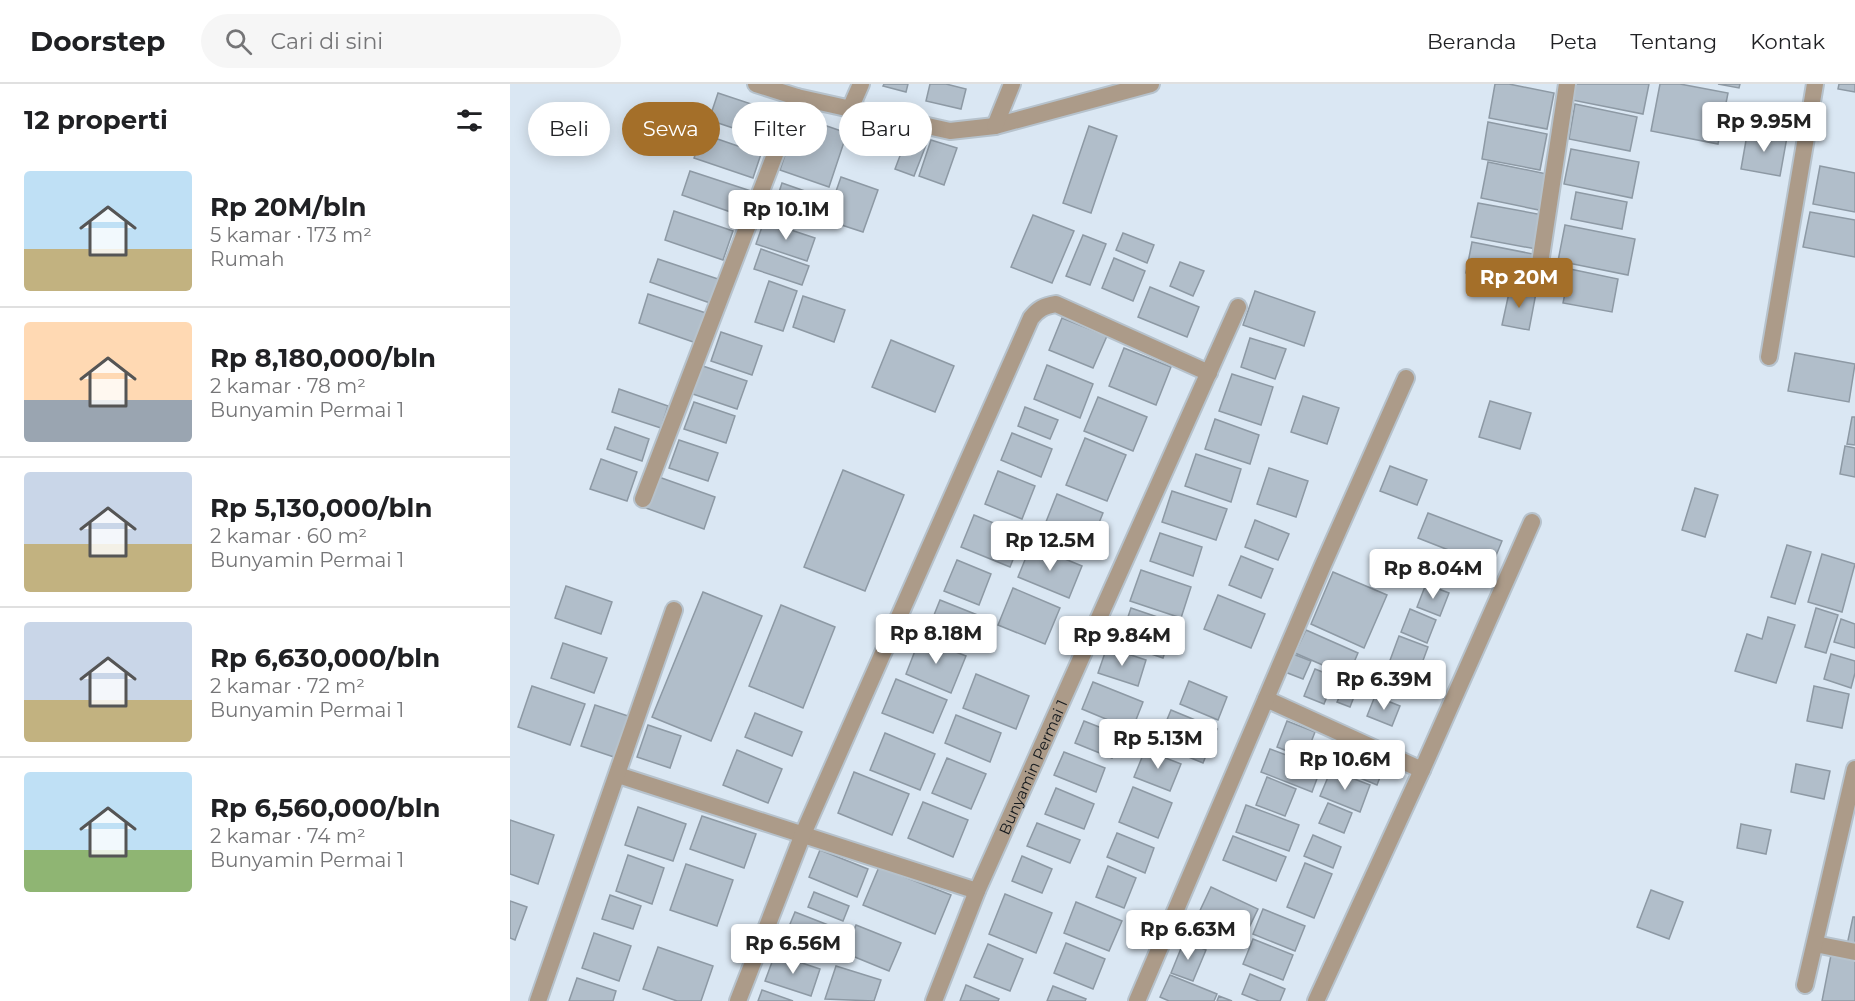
<!DOCTYPE html>
<html lang="id">
<meta charset="utf-8">
<style>
body{margin:0;font-family:Montserrat,sans-serif;background:#f6f6f6;color:#202124;height:100vh;display:flex;flex-direction:column;font-size:22px;white-space:nowrap}
*{box-sizing:border-box;margin:0}
p{font-size:20px;color:#757577}
.icon{flex:none;width:33px;height:33px;fill:none;stroke:currentColor;stroke-width:2;stroke-linecap:round;stroke-linejoin:round}
.map{position:relative;flex:1;overflow:hidden}
.panel{display:flex;flex-direction:column;background:#fff;width:510px}
.panel>*{flex:none}
.guide{position:absolute;left:18px;top:18px;width:570px;height:54px;display:flex;gap:12px}
.price{position:absolute;translate:-50% -51px;padding:0 14px;border-radius:6px;background:#fff;color:#222;font-size:20px;line-height:39px;filter:drop-shadow(0 2px 3px #0008)}
.price::after{content:'';position:absolute;left:50%;top:36px;width:18px;height:14px;margin-left:-9px;background:inherit;clip-path:polygon(0 0,100% 0,50% 100%)}
.price.selected{background:#a46f29;color:#fff}
ul{padding:0;list-style:none}
li{display:flex;align-items:center;gap:18px;height:150px;padding:0 24px}
li+li{border-top:2px solid #e0e0e0}
li span{display:grid;place-items:center;flex:none;width:168px;height:120px;border-radius:6px;color:#555}
li>.icon{margin-inline-start:auto}
span .icon{width:72px;height:72px;fill:#fffc;stroke-width:1}
li b{font-size:26px}
h2{display:flex;justify-content:space-between;align-items:center;height:72px;padding:0 24px;font-size:26px}
.pill{padding:0 21px;border-radius:27px;background:#fff;box-shadow:0 3px 15px #0003;font-size:21px;line-height:54px}
.pill.selected{background:#a46f29;color:#fff}
header{display:flex;align-items:center;gap:36px;box-sizing:border-box;height:84px;padding:0 30px;background:#fff;border-bottom:2px solid #e0e0e0}
header strong{font-size:28px}
nav{display:flex;gap:33px;margin-inline-start:auto;font-size:21px}
.search{width:420px;height:54px;background:#f6f6f6;display:flex;align-items:center;gap:15px;box-sizing:border-box;padding:0 21px;border-radius:33px;color:#757577;font-size:22px}
main{display:flex;flex:1;min-height:0}
.map>svg:first-child{display:block}
</style>
<header>
<strong>Doorstep</strong>
<div class="search"><svg class="icon" aria-label="search" viewBox="0 0 24 24"><circle cx="10" cy="10" r="6"/><path d="M15 15l6 6"/></svg>Cari di sini</div>
<nav><a>Beranda</a><a>Peta</a><a>Tentang</a><a>Kontak</a></nav>
</header>
<main>
<section class="panel">
<h2>12 properti<svg class="icon" aria-label="filters" viewBox="0 0 24 24"><path d="M4 7h16M4 17h16"/><circle cx="9" cy="7" r="2"/><circle cx="15" cy="17" r="2"/></svg></h2>
<ul>
<li><span style="background:linear-gradient(#bfe0f5 65%,#c2b280 0)"><svg class="icon" aria-label="home" viewBox="0 0 24 24"><path d="M3 11l9-7 9 7M6 9v11h12V9"/></svg></span><div><b>Rp 20M/bln</b><p>5 kamar · 173 m²</p><p>Rumah</p></div></li>
<li><span style="background:linear-gradient(#ffd9b3 65%,#9aa5b1 0)"><svg class="icon" aria-label="home" viewBox="0 0 24 24"><path d="M3 11l9-7 9 7M6 9v11h12V9"/></svg></span><div><b>Rp 8,180,000/bln</b><p>2 kamar · 78 m²</p><p>Bunyamin Permai 1</p></div></li>
<li><span style="background:linear-gradient(#c9d6e8 60%,#c2b280 0)"><svg class="icon" aria-label="home" viewBox="0 0 24 24"><path d="M3 11l9-7 9 7M6 9v11h12V9"/></svg></span><div><b>Rp 5,130,000/bln</b><p>2 kamar · 60 m²</p><p>Bunyamin Permai 1</p></div></li>
<li><span style="background:linear-gradient(#c9d6e8 65%,#c2b280 0)"><svg class="icon" aria-label="home" viewBox="0 0 24 24"><path d="M3 11l9-7 9 7M6 9v11h12V9"/></svg></span><div><b>Rp 6,630,000/bln</b><p>2 kamar · 72 m²</p><p>Bunyamin Permai 1</p></div></li>
<li><span style="background:linear-gradient(#bfe0f5 65%,#8fb573 0)"><svg class="icon" aria-label="home" viewBox="0 0 24 24"><path d="M3 11l9-7 9 7M6 9v11h12V9"/></svg></span><div><b>Rp 6,560,000/bln</b><p>2 kamar · 74 m²</p><p>Bunyamin Permai 1</p></div></li>
</ul>
</section>
<div class="map">
<svg width="1345" height="917" viewBox="0 0 1345 917">
<rect width="100%" height="100%" fill="#dae7f3"/>
<g fill="#b1beca" stroke="#8d99a4" stroke-width="1.5">
<polygon points="374,0 398,0 396,8 373,2"/>
<polygon points="420,0 436,0 456,5 451,25 416,17"/>
<polygon points="985,0 999,0 1044,9 1037,45 979,34"/>
<polygon points="1065,0 1139,0 1133,30 1062,16"/>
<polygon points="1150,0 1170,0 1218,9 1208,60 1141,47"/>
<polygon points="1208,0 1230,0 1229,4"/>
<polygon points="1329,0 1345,0 1345,8 1328,5"/>
<polygon points="208,9 262,27 253,54 199,36"/>
<polygon points="1065,20 1127,33 1120,67 1059,55"/>
<polygon points="288,32 337,49 319,103 270,86"/>
<polygon points="978,38 1037,50 1030,86 972,75"/>
<polygon points="579,42 607,52 581,129 553,119"/>
<polygon points="1238,45 1277,53 1270,92 1231,85"/>
<polygon points="399,48 418,56 404,92 385,85"/>
<polygon points="193,50 251,70 243,94 184,74"/>
<polygon points="421,56 447,64 434,101 409,92"/>
<polygon points="1061,65 1129,78 1122,114 1054,100"/>
<polygon points="978,78 1037,90 1029,126 971,114"/>
<polygon points="1310,82 1345,89 1345,128 1303,120"/>
<polygon points="180,87 241,107 232,132 172,111"/>
<polygon points="331,93 368,106 353,148 316,136"/>
<polygon points="272,99 312,113 303,139 263,126"/>
<polygon points="1066,108 1117,118 1112,145 1061,135"/>
<polygon points="968,119 1033,131 1026,165 961,153"/>
<polygon points="164,127 223,147 213,176 155,156"/>
<polygon points="1300,128 1345,136 1345,173 1293,163"/>
<polygon points="523,131 564,147 542,199 501,183"/>
<polygon points="254,137 305,154 297,177 246,160"/>
<polygon points="1055,141 1125,155 1118,191 1048,177"/>
<polygon points="613,149 644,161 637,179 606,166"/>
<polygon points="573,151 596,160 580,201 556,192"/>
<polygon points="962,158 1023,170 1017,201 956,189"/>
<polygon points="251,165 299,182 292,201 244,185"/>
<polygon points="604,174 635,187 623,217 592,204"/>
<polygon points="148,175 208,195 200,219 140,198"/>
<polygon points="670,178 694,187 683,212 660,202"/>
<polygon points="1060,185 1108,195 1102,228 1053,219"/>
<polygon points="259,197 287,207 273,247 245,238"/>
<polygon points="640,203 689,223 677,253 628,233"/>
<polygon points="1000,204 1026,209 1019,246 992,241"/>
<polygon points="745,207 805,228 794,262 733,241"/>
<polygon points="138,210 199,230 189,260 129,239"/>
<polygon points="293,212 335,226 324,258 283,243"/>
<polygon points="552,234 597,252 583,284 539,266"/>
<polygon points="211,248 252,262 242,291 201,277"/>
<polygon points="740,254 776,265 765,295 731,283"/>
<polygon points="381,256 444,282 425,328 362,303"/>
<polygon points="614,264 661,283 646,321 599,302"/>
<polygon points="1285,269 1345,280 1339,318 1278,307"/>
<polygon points="187,280 237,297 227,325 177,308"/>
<polygon points="537,281 583,300 570,334 524,315"/>
<polygon points="722,290 763,303 751,341 709,327"/>
<polygon points="109,305 158,322 151,344 102,328"/>
<polygon points="793,312 829,324 817,360 781,348"/>
<polygon points="588,313 637,333 623,367 574,347"/>
<polygon points="980,317 1021,329 1010,365 969,353"/>
<polygon points="184,318 225,332 216,359 174,345"/>
<polygon points="515,323 548,336 540,355 508,342"/>
<polygon points="1342,333 1345,333 1345,361 1337,360"/>
<polygon points="705,335 749,351 740,380 695,365"/>
<polygon points="105,343 139,355 132,377 97,365"/>
<polygon points="502,349 542,365 531,393 491,376"/>
<polygon points="575,354 616,371 597,417 556,401"/>
<polygon points="169,356 208,369 198,397 159,384"/>
<polygon points="1335,362 1345,364 1345,393 1330,390"/>
<polygon points="686,370 731,385 721,418 675,402"/>
<polygon points="91,375 127,388 117,417 80,405"/>
<polygon points="880,382 917,396 907,421 870,407"/>
<polygon points="759,384 798,397 786,433 747,420"/>
<polygon points="333,386 394,411 355,507 294,483"/>
<polygon points="488,387 525,402 512,435 475,420"/>
<polygon points="146,392 205,413 194,445 136,424"/>
<polygon points="1185,404 1208,411 1195,453 1172,446"/>
<polygon points="662,407 717,425 706,456 652,438"/>
<polygon points="547,410 593,429 576,471 530,453"/>
<polygon points="918,429 992,457 985,474 973,468 969,478 908,454"/>
<polygon points="464,431 513,451 500,483 451,463"/>
<polygon points="745,436 779,450 768,476 735,463"/>
<polygon points="650,449 692,463 683,492 640,477"/>
<polygon points="521,461 572,482 559,514 508,493"/>
<polygon points="1277,461 1301,468 1285,520 1261,513"/>
<polygon points="1312,470 1345,480 1332,528 1298,518"/>
<polygon points="928,471 949,480 940,501 919,493"/>
<polygon points="731,472 763,485 751,514 719,501"/>
<polygon points="447,476 481,490 469,521 434,507"/>
<polygon points="631,486 681,503 671,534 620,517"/>
<polygon points="823,488 877,511 854,564 801,540"/>
<polygon points="916,500 939,509 930,532 907,523"/>
<polygon points="56,502 102,518 91,550 45,534"/>
<polygon points="503,504 550,524 535,560 488,541"/>
<polygon points="193,508 252,532 201,657 142,633"/>
<polygon points="708,511 755,530 741,564 694,545"/>
<polygon points="430,516 470,532 457,562 418,546"/>
<polygon points="271,521 325,543 293,624 239,602"/>
<polygon points="621,524 665,539 653,574 609,559"/>
<polygon points="1306,524 1328,531 1316,569 1295,563"/>
<polygon points="900,525 926,536 917,559 891,548"/>
<polygon points="1258,533 1285,541 1266,599 1225,587 1237,550 1252,555"/>
<polygon points="1331,535 1345,540 1345,564 1324,558"/>
<polygon points="796,546 848,569 838,592 785,569"/>
<polygon points="889,552 918,563 908,590 879,579"/>
<polygon points="410,554 456,572 441,609 396,590"/>
<polygon points="53,559 97,574 84,609 41,594"/>
<polygon points="597,563 636,576 628,602 588,589"/>
<polygon points="783,570 801,577 793,595 775,588"/>
<polygon points="1321,570 1345,577 1345,589 1341,604 1314,595"/>
<polygon points="878,580 900,589 890,614 868,604"/>
<polygon points="805,585 825,593 814,620 794,612"/>
<polygon points="466,590 519,612 506,645 453,624"/>
<polygon points="386,595 437,616 423,649 372,629"/>
<polygon points="837,596 849,600 840,623 827,618"/>
<polygon points="679,597 717,613 708,636 670,620"/>
<polygon points="583,598 633,618 622,646 572,625"/>
<polygon points="22,602 75,620 60,661 8,643"/>
<polygon points="1304,602 1339,610 1332,644 1297,637"/>
<polygon points="865,612 890,622 882,642 857,632"/>
<polygon points="85,621 118,632 104,673 71,662"/>
<polygon points="661,626 707,645 693,679 647,660"/>
<polygon points="245,629 292,648 282,672 235,653"/>
<polygon points="446,631 491,649 480,678 435,659"/>
<polygon points="574,637 612,652 602,674 565,659"/>
<polygon points="777,637 805,648 795,674 767,663"/>
<polygon points="138,641 171,652 160,684 127,673"/>
<polygon points="375,649 425,670 410,706 360,686"/>
<polygon points="837,660 877,675 867,701 838,689 841,681 830,676"/>
<polygon points="760,665 811,684 802,708 751,688"/>
<polygon points="227,666 272,685 258,719 213,701"/>
<polygon points="635,666 671,680 660,707 624,693"/>
<polygon points="554,668 595,684 586,708 544,691"/>
<polygon points="437,674 476,690 461,725 422,709"/>
<polygon points="1286,680 1320,687 1314,715 1281,708"/>
<polygon points="821,686 860,701 850,728 810,712"/>
<polygon points="344,688 399,710 382,751 328,729"/>
<polygon points="757,693 786,705 775,732 746,721"/>
<polygon points="623,703 662,719 648,754 609,738"/>
<polygon points="546,704 584,720 574,745 535,730"/>
<polygon points="413,718 458,736 443,773 398,754"/>
<polygon points="818,719 842,729 834,749 809,739"/>
<polygon points="736,721 789,741 779,767 726,748"/>
<polygon points="128,723 176,740 163,777 115,761"/>
<polygon points="192,732 246,750 234,784 180,765"/>
<polygon points="0,736 44,751 28,800 0,790"/>
<polygon points="527,739 570,756 560,779 517,762"/>
<polygon points="1231,740 1261,746 1256,770 1227,764"/>
<polygon points="607,749 644,764 635,789 597,773"/>
<polygon points="803,751 831,763 823,784 794,772"/>
<polygon points="723,752 776,773 766,797 713,776"/>
<polygon points="310,766 358,785 347,813 299,793"/>
<polygon points="118,771 154,784 142,820 106,807"/>
<polygon points="512,772 542,785 532,809 502,797"/>
<polygon points="795,779 822,790 804,834 777,823"/>
<polygon points="176,780 223,796 207,842 160,826"/>
<polygon points="598,782 626,794 614,824 586,813"/>
<polygon points="369,783 441,811 425,850 353,821"/>
<polygon points="701,803 748,825 734,854 687,833"/>
<polygon points="1141,806 1173,818 1159,855 1127,843"/>
<polygon points="304,808 339,822 333,837 298,823"/>
<polygon points="495,810 542,829 526,869 479,850"/>
<polygon points="100,811 131,822 123,845 92,835"/>
<polygon points="0,817 17,823 5,856 0,854"/>
<polygon points="566,818 612,837 599,867 554,849"/>
<polygon points="753,825 795,842 785,867 743,850"/>
<polygon points="285,828 331,846 322,871 275,852"/>
<polygon points="1343,833 1345,833 1345,862 1337,861"/>
<polygon points="346,841 391,859 379,887 335,869"/>
<polygon points="84,849 121,862 109,897 72,884"/>
<polygon points="743,855 783,871 773,896 733,880"/>
<polygon points="674,857 696,866 683,897 661,889"/>
<polygon points="556,859 595,875 583,905 544,889"/>
<polygon points="478,860 513,875 500,907 464,893"/>
<polygon points="148,863 203,882 191,917 167,917 133,905"/>
<polygon points="265,870 310,885 301,912 255,897"/>
<polygon points="1321,871 1345,876 1345,917 1312,917"/>
<polygon points="326,882 371,896 364,917 315,915"/>
<polygon points="740,890 775,905 770,917 749,917 732,910"/>
<polygon points="660,891 707,910 704,917 659,917 650,913"/>
<polygon points="67,894 106,907 103,917 59,917"/>
<polygon points="456,901 489,915 488,917 450,917"/>
<polygon points="543,902 576,915 575,917 537,917"/>
<polygon points="252,906 283,917 248,917"/>
<polygon points="709,912 722,917 707,917"/>
</g>
<g fill="none" stroke-linecap="round" stroke-linejoin="round">
<g stroke="#b6c2cc" stroke-width="20">
<g id="minor">
<polyline points="246,0 287,13 440,47 485,42 641,0"/>
<polyline points="340,25 351,0"/>
<polyline points="485,42 502,0"/>
<polyline points="1028,193 1057,0"/>
<polyline points="1259,273 1305,0"/>
<polyline points="133,415 287,13"/>
<polyline points="756,615 912,686"/>
<polyline points="108,691 467,807"/>
<polyline points="1305,860 1345,868"/>
<polyline points="1295,901 1345,685"/>
<polyline points="28,917 164,526"/>
<path d="M228,917L293,750L521,234C528,225 534,222 546,220L699,289"/>
<path id="s1" d="M424,917L467,807L728,223"/>
<polyline points="627,917 813,481 896,294"/>
<polyline points="806,917 912,686 1022,438"/>
</g>
</g>
<use href="#minor" stroke="#ac9b89" stroke-width="16"/>
</g>
<g text-anchor="middle" dominant-baseline="central" stroke-width="6" stroke-linejoin="round" paint-order="stroke">
<g font-size="15" fill="#14191d" stroke="#dae7f3">
<text stroke="none"><textPath href="#s1" startOffset="254">Bunyamin Permai 1</textPath></text>
</g>
</g>
</svg>
<b class="price" style="left:1254px;top:69px">Rp 9.95M</b>
<b class="price" style="left:276px;top:157px">Rp 10.1M</b>
<b class="price selected" style="left:1009px;top:225px">Rp 20M</b>
<b class="price" style="left:540px;top:488px">Rp 12.5M</b>
<b class="price" style="left:923px;top:516px">Rp 8.04M</b>
<b class="price" style="left:426px;top:581px">Rp 8.18M</b>
<b class="price" style="left:612px;top:583px">Rp 9.84M</b>
<b class="price" style="left:874px;top:627px">Rp 6.39M</b>
<b class="price" style="left:648px;top:686px">Rp 5.13M</b>
<b class="price" style="left:835px;top:707px">Rp 10.6M</b>
<b class="price" style="left:678px;top:877px">Rp 6.63M</b>
<b class="price" style="left:283px;top:891px">Rp 6.56M</b>
<div class="guide">
<a class="pill">Beli</a>
<a class="pill selected">Sewa</a>
<a class="pill">Filter</a>
<a class="pill">Baru</a>
</div>
</div>
</main>
